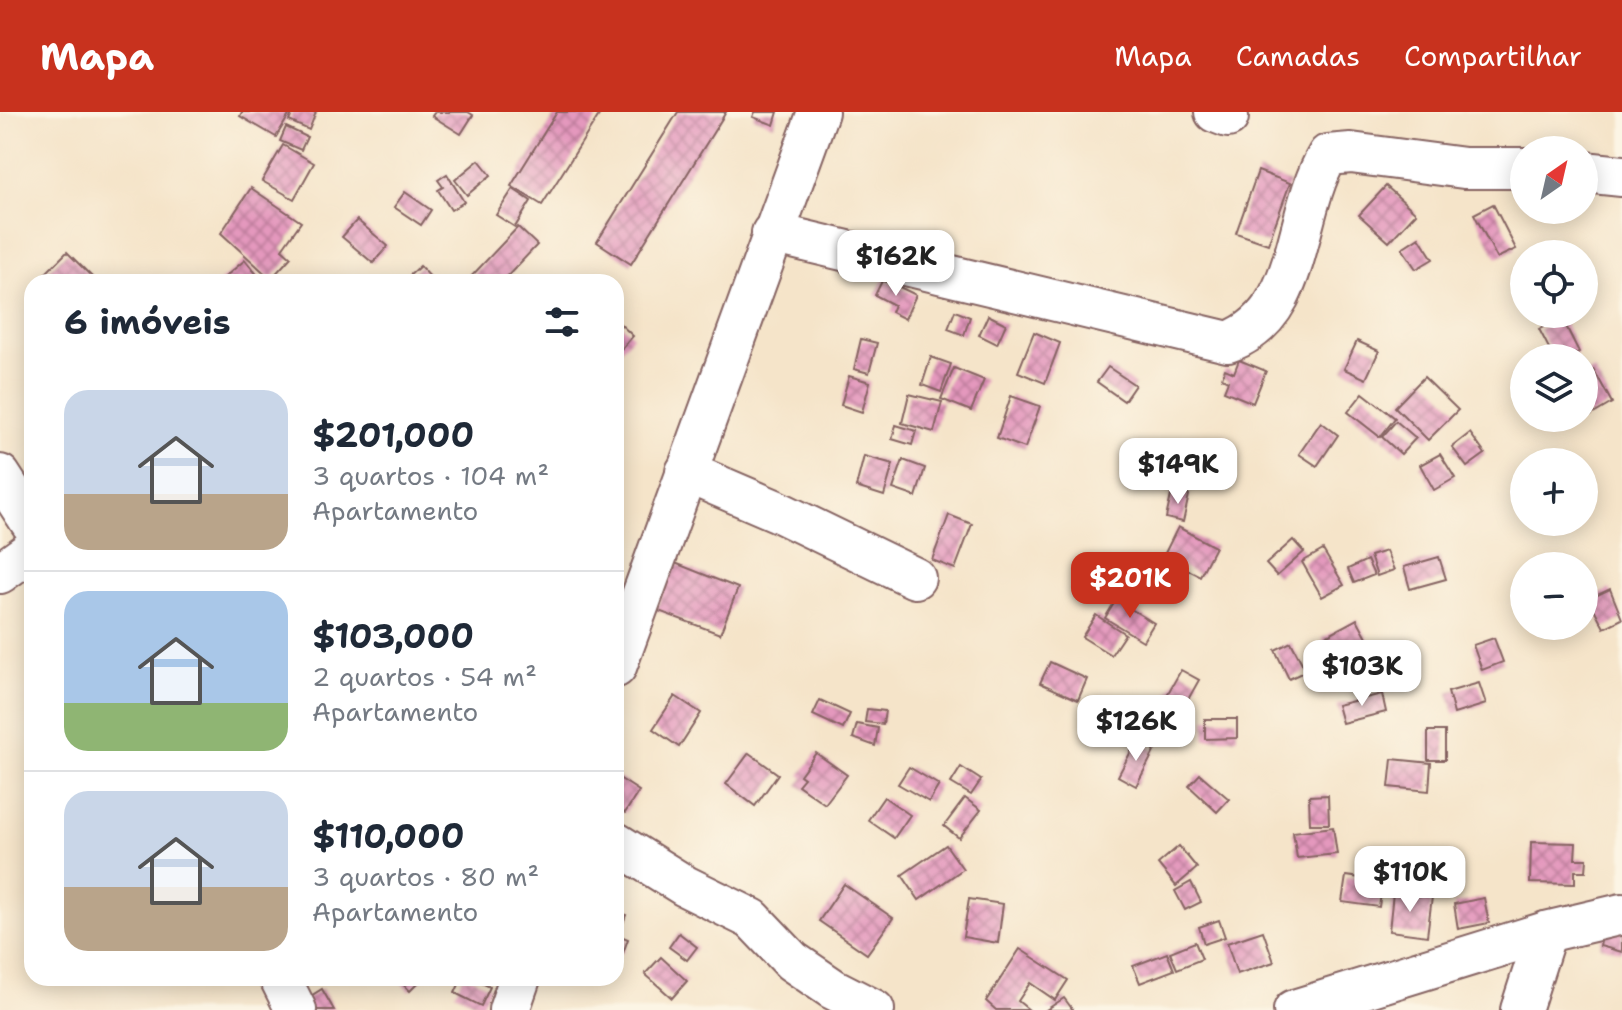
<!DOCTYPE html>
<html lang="pt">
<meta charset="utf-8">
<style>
body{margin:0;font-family:"Shantell Sans",sans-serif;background:#f6f6f7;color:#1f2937;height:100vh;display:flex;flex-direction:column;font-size:30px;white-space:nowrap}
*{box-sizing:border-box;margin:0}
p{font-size:26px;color:#747a83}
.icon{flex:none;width:44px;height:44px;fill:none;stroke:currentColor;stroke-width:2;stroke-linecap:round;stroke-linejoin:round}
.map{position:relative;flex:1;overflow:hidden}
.side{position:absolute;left:24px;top:162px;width:600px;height:712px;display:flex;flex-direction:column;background:#fff;border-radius:24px;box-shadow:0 4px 20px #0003}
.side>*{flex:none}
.needle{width:52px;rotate:34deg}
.controls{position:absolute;left:1510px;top:24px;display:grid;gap:16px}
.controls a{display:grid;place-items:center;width:88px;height:88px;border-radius:50%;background:#fff;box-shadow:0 4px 20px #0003;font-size:40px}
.price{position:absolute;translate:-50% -68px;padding:0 18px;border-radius:16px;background:#fff;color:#222;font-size:26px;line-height:52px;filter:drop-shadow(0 2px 4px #0008)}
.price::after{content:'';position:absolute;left:50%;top:48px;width:24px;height:18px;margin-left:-12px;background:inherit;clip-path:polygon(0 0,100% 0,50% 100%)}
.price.active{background:#c8321e;color:#fff}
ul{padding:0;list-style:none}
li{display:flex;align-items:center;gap:24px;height:200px;padding:0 40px}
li+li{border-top:2px solid #e0e1e3}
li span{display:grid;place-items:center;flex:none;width:224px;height:160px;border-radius:24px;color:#555}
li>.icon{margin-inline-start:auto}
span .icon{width:96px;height:96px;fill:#fffc;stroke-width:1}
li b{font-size:34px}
h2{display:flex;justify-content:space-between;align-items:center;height:96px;padding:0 40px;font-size:34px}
header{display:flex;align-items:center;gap:48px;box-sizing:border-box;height:112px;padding:0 40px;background:#c8321e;color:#fff}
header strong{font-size:38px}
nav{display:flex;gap:44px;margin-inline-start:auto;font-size:28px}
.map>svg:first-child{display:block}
</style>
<header>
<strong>Mapa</strong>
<nav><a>Mapa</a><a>Camadas</a><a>Compartilhar</a></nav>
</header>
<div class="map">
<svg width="1622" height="898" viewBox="0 0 1622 898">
<defs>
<pattern id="building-cross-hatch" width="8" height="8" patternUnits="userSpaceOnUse" patternTransform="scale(2)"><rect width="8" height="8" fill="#e498bd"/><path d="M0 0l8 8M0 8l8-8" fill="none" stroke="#bb7b9a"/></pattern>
</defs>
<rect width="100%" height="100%" fill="#fcf5e5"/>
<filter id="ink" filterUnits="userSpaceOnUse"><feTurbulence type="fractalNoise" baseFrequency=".0125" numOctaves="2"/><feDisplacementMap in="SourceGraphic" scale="16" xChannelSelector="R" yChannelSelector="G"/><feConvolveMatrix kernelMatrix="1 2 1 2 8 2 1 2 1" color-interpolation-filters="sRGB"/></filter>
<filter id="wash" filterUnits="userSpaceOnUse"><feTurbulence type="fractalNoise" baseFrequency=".006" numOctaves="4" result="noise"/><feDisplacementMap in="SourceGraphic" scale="32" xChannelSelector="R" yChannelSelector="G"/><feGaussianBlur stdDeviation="1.8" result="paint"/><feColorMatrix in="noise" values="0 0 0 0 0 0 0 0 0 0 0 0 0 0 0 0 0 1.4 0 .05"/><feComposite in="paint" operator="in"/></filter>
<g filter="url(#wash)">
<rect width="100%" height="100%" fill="#f5e4c9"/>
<g id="blocks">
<g fill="url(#building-cross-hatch)">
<polygon points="242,0 291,0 276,25 240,4"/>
<polygon points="293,0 316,0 309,18 289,9"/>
<polygon points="435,0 468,0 473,3 461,22 432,4"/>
<polygon points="557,0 601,0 542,93 511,74"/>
<polygon points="678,0 726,0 631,152 597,130"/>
<polygon points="755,0 778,0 774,13 753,5"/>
<polygon points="286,15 307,25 301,38 280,29"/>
<polygon points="283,33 314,51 294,87 262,69"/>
<polygon points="479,48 491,63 467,83 455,68"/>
<polygon points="1258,59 1290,71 1268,132 1236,121"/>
<polygon points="447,62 464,90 451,98 438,78 443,75 438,68"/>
<polygon points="1386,74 1416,101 1389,130 1359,103"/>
<polygon points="251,76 301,110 282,137 291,145 271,167 221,121"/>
<polygon points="513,77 531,89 515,115 496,103"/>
<polygon points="405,80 431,98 421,113 394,95"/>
<polygon points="1493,92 1516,137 1497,146 1474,102"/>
<polygon points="357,108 388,134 373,151 342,125"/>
<polygon points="518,115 537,133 502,170 466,170"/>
<polygon points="1419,125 1433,147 1416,157 1402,136"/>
<polygon points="67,140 94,167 41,170 39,168"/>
<polygon points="245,148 263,170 219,170"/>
<polygon points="420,154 435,170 413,170 408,165"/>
<polygon points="883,167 916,183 905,207 891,200 894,193 875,183"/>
<polygon points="1524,168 1524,189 1514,173"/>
<polygon points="955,199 970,205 964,223 948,217"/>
<polygon points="988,203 1006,212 997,232 979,223"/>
<polygon points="1562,206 1579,240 1568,246 1554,246 1539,217"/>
<polygon points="616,208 633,224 616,243"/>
<polygon points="1034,220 1060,231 1045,271 1018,260"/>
<polygon points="861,227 877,231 869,261 854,257"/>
<polygon points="1357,229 1379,239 1366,267 1344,257"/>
<polygon points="931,245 951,252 941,280 922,273"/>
<polygon points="1239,248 1266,259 1253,291 1224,279 1228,269 1222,266 1225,257 1234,261"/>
<polygon points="1108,255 1135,273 1124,289 1097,270"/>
<polygon points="954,256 984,268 971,299 941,287"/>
<polygon points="1594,258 1612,291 1590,304 1584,295 1584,264"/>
<polygon points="849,264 870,270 862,300 841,293"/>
<polygon points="1424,265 1458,298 1428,328 1395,295"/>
<polygon points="1363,281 1395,306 1380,325 1348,300"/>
<polygon points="909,282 942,290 934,320 902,311"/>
<polygon points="1011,284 1040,294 1025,336 997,326"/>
<polygon points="1396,309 1416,326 1401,342 1382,325"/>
<polygon points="1321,310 1338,323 1317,354 1299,342"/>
<polygon points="896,313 916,319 912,333 892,327"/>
<polygon points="1470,321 1485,342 1467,355 1452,335"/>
<polygon points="1440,342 1455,366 1434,378 1420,353"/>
<polygon points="864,344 893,352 884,384 856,375"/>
<polygon points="903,348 925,356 916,385 893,377"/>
<polygon points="1172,379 1189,383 1183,410 1166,406"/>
<polygon points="949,403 972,412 955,457 932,448"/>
<polygon points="1178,415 1215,435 1200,464 1163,445"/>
<polygon points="1293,428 1304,440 1277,464 1266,452"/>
<polygon points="1323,438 1344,473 1322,485 1302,450"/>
<polygon points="1386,439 1394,458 1377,464 1370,444"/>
<polygon points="1439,445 1446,467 1410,477 1404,455"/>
<polygon points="1367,448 1374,463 1354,471 1348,457"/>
<polygon points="675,451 738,476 720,522 656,498"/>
<polygon points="1610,477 1622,507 1604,516 1589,487"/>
<polygon points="1116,488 1154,511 1143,529 1105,506"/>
<polygon points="1096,503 1125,522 1111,543 1082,525"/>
<polygon points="1357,507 1378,545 1343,564 1322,526"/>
<polygon points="1494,526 1503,550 1482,558 1473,533"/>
<polygon points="1291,530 1306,559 1289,567 1275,538"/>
<polygon points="1050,550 1087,567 1078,588 1040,571"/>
<polygon points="1181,558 1199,568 1181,600 1163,590"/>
<polygon points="1479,571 1486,592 1454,602 1448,580"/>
<polygon points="1382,582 1386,600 1342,611 1337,593"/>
<polygon points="675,584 701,601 679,635 653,617"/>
<polygon points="820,588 850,602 843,617 813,603"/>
<polygon points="867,597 885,599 883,612 865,610"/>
<polygon points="1205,607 1237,607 1237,626 1205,627"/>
<polygon points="857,612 878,616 875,634 853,626"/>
<rect x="1428" y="619" width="17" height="29"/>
<polygon points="1137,628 1155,638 1136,674 1118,664"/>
<polygon points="749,641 778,662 755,694 726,672"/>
<polygon points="816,641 847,663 825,692 798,673 804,666 800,663"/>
<polygon points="1392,647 1431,651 1429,679 1389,675"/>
<polygon points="909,655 939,673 929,690 898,672"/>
<polygon points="961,655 981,668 971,683 951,671"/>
<polygon points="1200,662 1229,687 1217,700 1189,674"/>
<polygon points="616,664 639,679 625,701 616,696"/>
<polygon points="1328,683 1329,712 1310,712 1309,684"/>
<polygon points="884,685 910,703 894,726 868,708"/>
<polygon points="965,686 981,698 959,726 944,714"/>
<polygon points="1333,715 1337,742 1297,746 1293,720"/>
<polygon points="1531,730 1576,731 1575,747 1587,747 1586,759 1575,759 1575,772 1530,771"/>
<polygon points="946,733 963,757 919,788 902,763"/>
<polygon points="1179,734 1197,756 1176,774 1158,752"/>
<polygon points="1397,753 1436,758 1433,783 1393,779"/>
<polygon points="1346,764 1383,769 1379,795 1342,790"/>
<polygon points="1191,770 1201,790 1185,798 1175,779"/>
<polygon points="844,772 893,806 867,842 819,809"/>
<polygon points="1393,781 1432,785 1427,824 1389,819"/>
<polygon points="1484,786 1489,811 1458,817 1454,792"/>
<polygon points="969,787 1003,792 998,831 963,825"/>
<polygon points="616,799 626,803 620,819 616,818"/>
<polygon points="1219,808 1225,825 1204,832 1199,815"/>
<polygon points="1605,810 1622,814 1622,840 1600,834"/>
<polygon points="1263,819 1274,850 1237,862 1227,831"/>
<polygon points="679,821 697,835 687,848 669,835"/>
<polygon points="616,822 628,827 623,841 616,838"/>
<polygon points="1195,830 1202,847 1177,857 1170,840"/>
<polygon points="1020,837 1068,868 1055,888 1030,871 1018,889 1029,898 996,898 986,889"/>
<polygon points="1167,841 1174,858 1140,871 1133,854"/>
<polygon points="661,845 687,869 672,886 645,862"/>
<polygon points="397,866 423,866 410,879"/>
<polygon points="462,866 472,866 490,875 481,894 455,881"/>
<polygon points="322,877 334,898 302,898 298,892"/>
<polygon points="1064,886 1073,898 1046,898"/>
</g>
</g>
</g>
<g filter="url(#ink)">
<use href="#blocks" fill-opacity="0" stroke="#866462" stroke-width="2"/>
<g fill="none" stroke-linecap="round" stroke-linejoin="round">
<g stroke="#866462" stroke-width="44">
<g id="minor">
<polyline points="1215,0 1228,5"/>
<polyline points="1584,60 1622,64"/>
<path d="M772,121L1228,230C1304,203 1292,103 1328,43L1351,41L1464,56H1524"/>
<polyline points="686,360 777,399 915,466"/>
<polyline points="0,363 32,412"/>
<polyline points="0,461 32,438"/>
<polyline points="616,555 818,0"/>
<polyline points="616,731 685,774 752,807 792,849 833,877 874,898"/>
<polyline points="280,866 296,898"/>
<polyline points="509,898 520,866"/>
<polyline points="1294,898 1546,820 1622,802"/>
<polyline points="1521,898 1546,820"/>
</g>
</g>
<use href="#minor" stroke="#fff" stroke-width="40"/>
</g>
</g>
</svg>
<div class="controls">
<a><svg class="needle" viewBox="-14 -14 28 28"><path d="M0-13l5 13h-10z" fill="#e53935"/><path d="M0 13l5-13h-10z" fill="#747a83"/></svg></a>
<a><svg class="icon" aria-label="locate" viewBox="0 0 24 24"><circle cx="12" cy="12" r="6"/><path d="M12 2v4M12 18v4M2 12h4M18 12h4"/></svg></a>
<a><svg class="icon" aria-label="layers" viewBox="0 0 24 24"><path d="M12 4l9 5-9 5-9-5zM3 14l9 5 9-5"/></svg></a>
<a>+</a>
<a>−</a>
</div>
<b class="price" style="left:896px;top:186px">$162K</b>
<b class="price" style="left:1178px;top:394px">$149K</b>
<b class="price active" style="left:1130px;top:508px">$201K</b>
<b class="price" style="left:1362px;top:596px">$103K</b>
<b class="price" style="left:1136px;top:651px">$126K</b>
<b class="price" style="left:1410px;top:802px">$110K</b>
<section class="side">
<h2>6 imóveis<svg class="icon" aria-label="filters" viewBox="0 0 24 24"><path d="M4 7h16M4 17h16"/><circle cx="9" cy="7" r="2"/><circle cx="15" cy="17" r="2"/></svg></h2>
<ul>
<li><span style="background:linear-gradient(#c9d6e8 65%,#b9a48a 0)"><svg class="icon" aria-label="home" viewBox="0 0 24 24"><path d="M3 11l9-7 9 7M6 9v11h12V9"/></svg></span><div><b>$201,000</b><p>3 quartos · 104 m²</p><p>Apartamento</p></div></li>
<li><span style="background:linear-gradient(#a9c7e8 70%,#8fb573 0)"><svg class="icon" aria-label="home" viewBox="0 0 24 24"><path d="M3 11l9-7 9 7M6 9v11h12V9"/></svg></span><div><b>$103,000</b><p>2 quartos · 54 m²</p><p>Apartamento</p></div></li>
<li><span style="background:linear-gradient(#c9d6e8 60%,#b9a48a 0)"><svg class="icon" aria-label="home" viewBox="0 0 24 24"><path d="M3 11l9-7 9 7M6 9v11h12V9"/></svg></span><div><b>$110,000</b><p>3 quartos · 80 m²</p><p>Apartamento</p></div></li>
</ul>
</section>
</div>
